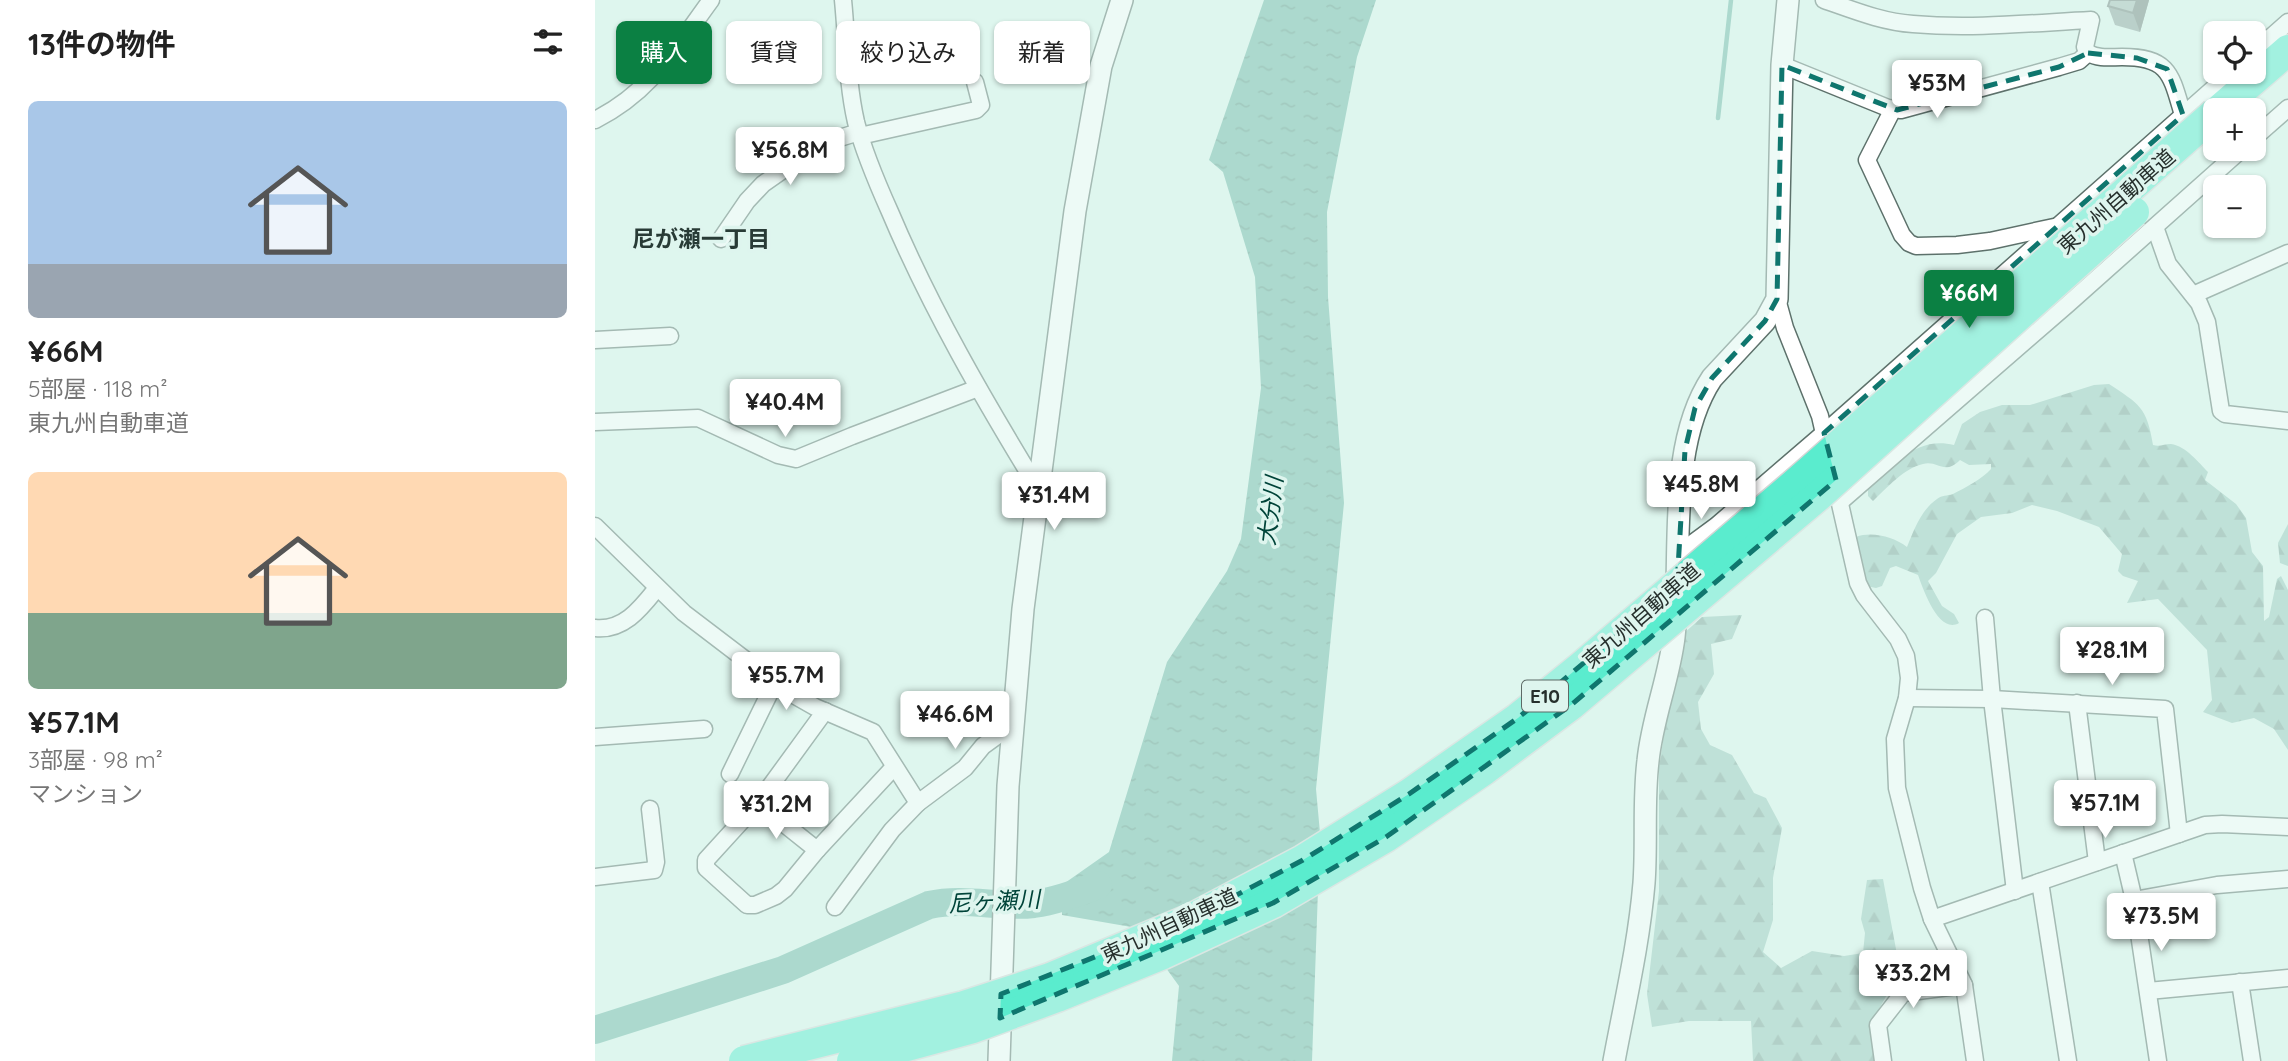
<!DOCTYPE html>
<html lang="ja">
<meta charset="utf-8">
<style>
body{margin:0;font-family:Quicksand,"Noto Sans JP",sans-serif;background:#f2f2f2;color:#222;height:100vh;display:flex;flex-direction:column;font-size:26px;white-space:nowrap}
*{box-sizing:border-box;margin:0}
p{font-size:23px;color:#767676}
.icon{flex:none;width:38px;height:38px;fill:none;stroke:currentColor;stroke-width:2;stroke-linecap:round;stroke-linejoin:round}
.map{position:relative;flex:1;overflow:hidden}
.panel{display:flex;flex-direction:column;background:#fff;width:595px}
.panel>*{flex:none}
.hud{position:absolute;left:21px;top:21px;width:665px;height:63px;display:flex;gap:14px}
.fabs{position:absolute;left:1608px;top:21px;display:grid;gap:14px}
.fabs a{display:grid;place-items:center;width:63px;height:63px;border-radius:10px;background:#fff;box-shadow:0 2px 5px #0004;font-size:35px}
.price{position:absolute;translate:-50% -60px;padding:0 16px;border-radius:7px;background:#fff;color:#222;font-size:23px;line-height:46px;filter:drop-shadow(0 2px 4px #0008)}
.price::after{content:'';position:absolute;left:50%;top:42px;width:21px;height:16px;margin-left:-10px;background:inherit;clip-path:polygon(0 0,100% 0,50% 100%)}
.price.selected{background:#0b8043;color:#fff}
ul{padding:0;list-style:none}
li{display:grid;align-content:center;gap:14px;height:371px;padding:0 28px}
li span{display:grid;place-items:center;height:217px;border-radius:10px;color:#555}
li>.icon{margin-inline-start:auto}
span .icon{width:126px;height:126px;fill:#fffc;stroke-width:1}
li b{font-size:30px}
h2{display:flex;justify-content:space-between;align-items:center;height:84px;padding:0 28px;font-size:30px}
.tag{padding:0 24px;border-radius:10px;background:#fff;box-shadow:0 2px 5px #0004;font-size:24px;line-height:63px}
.tag.selected{background:#0b8043;color:#fff}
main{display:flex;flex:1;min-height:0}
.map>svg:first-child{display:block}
</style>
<main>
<section class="panel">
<h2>13件の物件<svg class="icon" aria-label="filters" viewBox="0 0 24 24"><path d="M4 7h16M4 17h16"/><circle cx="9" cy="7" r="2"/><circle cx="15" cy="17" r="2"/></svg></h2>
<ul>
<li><span style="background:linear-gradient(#a9c7e8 75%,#9aa5b1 0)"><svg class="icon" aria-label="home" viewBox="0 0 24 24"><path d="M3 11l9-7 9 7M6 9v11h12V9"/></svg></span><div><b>¥66M</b><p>5部屋 · 118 m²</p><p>東九州自動車道</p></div></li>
<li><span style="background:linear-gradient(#ffd9b3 65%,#7fa58c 0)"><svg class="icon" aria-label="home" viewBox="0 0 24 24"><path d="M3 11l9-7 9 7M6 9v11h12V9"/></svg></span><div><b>¥57.1M</b><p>3部屋 · 98 m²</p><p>マンション</p></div></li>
</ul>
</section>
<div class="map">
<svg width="1693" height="1061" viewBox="0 0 1693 1061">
<defs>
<pattern id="forest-firs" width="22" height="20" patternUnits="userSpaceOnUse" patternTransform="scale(1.75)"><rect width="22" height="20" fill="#9ac8bc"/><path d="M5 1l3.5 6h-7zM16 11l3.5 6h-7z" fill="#7da399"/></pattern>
<pattern id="water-ripples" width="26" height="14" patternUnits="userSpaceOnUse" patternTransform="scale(1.75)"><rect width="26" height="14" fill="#6fb7a6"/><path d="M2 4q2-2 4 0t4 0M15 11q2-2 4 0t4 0" fill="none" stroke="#5b9587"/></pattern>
</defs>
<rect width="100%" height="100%" fill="#def5ee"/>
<g fill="url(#forest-firs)">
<path d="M1514,384C1544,404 1552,407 1558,445C1565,447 1569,444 1576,444C1591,446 1604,463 1613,472L1610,480L1641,504L1651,518L1657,552L1668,566L1669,621L1674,617L1682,579L1686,576L1693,590V750L1679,729L1659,718L1637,723L1608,712L1617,700L1612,650L1563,599L1532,603L1543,581L1528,576L1523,571L1527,554L1504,527L1462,511L1437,505L1417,513L1386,517L1362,534L1341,573L1333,581L1347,606L1359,614L1364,623C1344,635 1328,589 1323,575L1301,566L1295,568L1287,586L1281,588L1271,586L1258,541L1261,537C1277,531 1299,537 1312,547C1319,530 1326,510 1342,499C1347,495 1352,496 1358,494C1370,488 1387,479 1396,469V464L1374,465L1365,460C1349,476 1343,460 1328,464C1309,468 1292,488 1278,501L1273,496V488C1299,465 1321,436 1359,445L1367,424L1385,412L1407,405H1435L1499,385Z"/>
<polygon points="1693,524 1693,566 1685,563 1683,543"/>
<polygon points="1147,615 1137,639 1116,644 1119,674 1103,702 1106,729 1115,745 1137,755 1159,793 1171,798 1187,828 1178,878 1178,920 1168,952 1186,968 1217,951 1249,956 1268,953 1270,933 1266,919 1272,880 1288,879 1303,960 1294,991 1278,1020 1279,1061 1158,1061 1156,1021 1094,1021 1057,1027 1052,994 1064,891 1064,768 1075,694 1087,635 1107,617"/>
</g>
<polygon fill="url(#water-ripples)" points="669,0 781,0 762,57 732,212 733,297 749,503 721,789 725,833 717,1061 577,1061 584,986 542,928 467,915 467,885 514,852 572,662 632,571 646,539 666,388 660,277 628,172 614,160"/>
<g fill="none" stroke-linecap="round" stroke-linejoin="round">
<polyline stroke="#6fb7a6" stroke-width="4.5" points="1123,118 1136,0"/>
<path stroke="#6fb7a6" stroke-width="28" d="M0,1030L188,970L334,905C370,897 404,908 439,904C460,901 483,893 503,885"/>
<g stroke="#5d716b" stroke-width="19">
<g id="minor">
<path d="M248,0C252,40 252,83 261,122C269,153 282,183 295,212C336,309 389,400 444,490"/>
<path d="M1229,0C1258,10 1287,22 1318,24C1377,29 1437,23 1496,20L1490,47L1493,53C1504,59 1515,57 1527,57C1575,57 1576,75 1588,115"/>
<polyline points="1659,52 1693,22"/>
<polyline points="1187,65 1293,108 1306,110 1464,67 1484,61 1493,53"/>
<polyline points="1298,109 1272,160 1307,235 1314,243 1321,246 1362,245 1395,241 1459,227"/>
<path d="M0,120C56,92 80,49 116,0"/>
<polyline points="265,136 381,110 386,105 380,82"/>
<polyline points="1659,138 1693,108"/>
<polyline points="1560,227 1573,264 1604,303 1612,322 1626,411 1630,414 1693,421"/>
<polyline points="126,239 152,201 168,184 225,144 264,132"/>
<polyline points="1598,295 1693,253"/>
<polyline points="1182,299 1190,328 1225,416 1263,583 1269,595 1303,639 1311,656 1314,678 1312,698 1300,739 1302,788 1327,888 1337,919 1369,985 1380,1061"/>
<polyline points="0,340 75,336"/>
<polyline points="0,422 103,418 183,455 201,459 257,436 383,388"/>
<polyline points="1245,502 1473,304 1647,149"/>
<polyline points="0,526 89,613 190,690 220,707 278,732 323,803 297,830 240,907"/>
<polyline points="1083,554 1121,526 1229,433 1637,72"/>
<polyline points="1390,618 1397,699 1420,891"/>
<path d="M0,628C29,631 46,608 62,588"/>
<polyline points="1312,698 1397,699 1570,709 1584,834"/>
<polyline points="1482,703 1502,862"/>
<polyline points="230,711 163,803 111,860 111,868 152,905 160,905 181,896 190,889 222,850 299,767"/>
<polyline points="0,737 109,729"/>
<polyline points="135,774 180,682"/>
<polyline points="163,803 222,850"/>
<polyline points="323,803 370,768 388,746 417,725"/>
<polyline points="1528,853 1539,900 1563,1061"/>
<polyline points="0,877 59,870 61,862 55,809"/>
<polyline points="1445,882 1473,1061"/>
<polyline points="1539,900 1622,885 1693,879"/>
<polyline points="1337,919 1610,825 1627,824 1693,827"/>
<polyline points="1645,982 1657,1061"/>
<polyline points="1553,991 1693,978"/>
<polyline points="1288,1061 1283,1025 1308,993 1369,985"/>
</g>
</g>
<g stroke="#5d716b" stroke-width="24">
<g id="tertiary">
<polyline points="404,1061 413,786 428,609 480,211 506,66 527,0"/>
<path d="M1019,1061C1030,1002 1044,943 1049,883C1052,843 1048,802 1053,761C1057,719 1074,679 1079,637C1088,557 1071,447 1117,378L1170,321L1182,299L1187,65L1193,0"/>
</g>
</g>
<g stroke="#d4d5d5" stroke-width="33">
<polyline id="motorway" points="1624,110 1693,50"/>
</g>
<use href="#minor" stroke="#fff" stroke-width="16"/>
<use href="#tertiary" stroke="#fff" stroke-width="21"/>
<use href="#motorway" stroke="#5aecce" stroke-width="30"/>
<g stroke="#d4d5d5" stroke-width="33" stroke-linecap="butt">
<g id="motorway-bridge">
<polyline points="149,1061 369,1006 455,978 596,919 708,860 814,794 923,718 987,666 1210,475 1620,113"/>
<polyline points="257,1061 378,1028 462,997 568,954 678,903 791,837 889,770 976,705 1222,497 1539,212"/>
</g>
</g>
<use href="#motorway-bridge" stroke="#5aecce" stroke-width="30"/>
</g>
<polygon fill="#8fa29d" points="1554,0 1545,32 1520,25 1513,6"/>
<polygon fill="#74847f" points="1542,0 1554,0 1545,32 1538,13"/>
<polygon fill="#a6bcb6" stroke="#74847f" stroke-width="2" points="1515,0 1542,0 1538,13 1513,6"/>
<path d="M0 0H1693V1061H0ZM1493,53L1542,58L1572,69L1588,115L1229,433L1241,480L976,705L791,837L678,903L405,1018L406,994L596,919L708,860L814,794L923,718L1082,585L1090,450L1100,408L1117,378L1170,321L1182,299L1187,65L1302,110L1464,67Z" fill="#def5ee" fill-opacity=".55" fill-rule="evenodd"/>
<path fill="none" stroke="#0f766e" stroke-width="5" stroke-dasharray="14 9" stroke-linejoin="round" d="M1493,53L1542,58L1572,69L1588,115L1229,433L1241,480L976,705L791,837L678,903L405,1018L406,994L596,919L708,860L814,794L923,718L1082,585L1090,450L1100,408L1117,378L1170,321L1182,299L1187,65L1302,110L1464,67Z"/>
<g text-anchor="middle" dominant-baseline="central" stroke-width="7" stroke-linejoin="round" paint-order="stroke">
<rect fill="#def5ee" stroke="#5d6a66" stroke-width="2" x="927" y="680.5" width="46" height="31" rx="5"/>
<g font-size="19" font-weight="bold" fill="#262f2c">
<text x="950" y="696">E10</text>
</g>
<g font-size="21" fill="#262f2c" stroke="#def5ee">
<text transform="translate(1521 201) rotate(-41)">東九州自動車道</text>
<text transform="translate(1046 615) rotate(-41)">東九州自動車道</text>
<text transform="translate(574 925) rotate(-25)">東九州自動車道</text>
</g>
<g font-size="23" font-weight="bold" fill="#283b36" stroke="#def5ee">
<text x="106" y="238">尼が瀬一丁目</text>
</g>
<g font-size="23" font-style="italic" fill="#004439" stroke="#def5ee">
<text transform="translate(675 511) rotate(-83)">大分川</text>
<text transform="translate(399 901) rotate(-3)">尼ヶ瀬川</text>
</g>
</g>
</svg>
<div class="fabs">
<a><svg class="icon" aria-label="locate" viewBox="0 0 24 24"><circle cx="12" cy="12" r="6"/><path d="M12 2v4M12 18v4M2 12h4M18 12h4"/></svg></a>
<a>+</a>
<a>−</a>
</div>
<b class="price" style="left:1342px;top:120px">¥53M</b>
<b class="price" style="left:195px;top:187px">¥56.8M</b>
<b class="price selected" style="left:1374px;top:330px">¥66M</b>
<b class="price" style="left:190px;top:439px">¥40.4M</b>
<b class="price" style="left:1106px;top:521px">¥45.8M</b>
<b class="price" style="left:459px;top:532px">¥31.4M</b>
<b class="price" style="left:1517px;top:687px">¥28.1M</b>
<b class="price" style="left:191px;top:712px">¥55.7M</b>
<b class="price" style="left:360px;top:751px">¥46.6M</b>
<b class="price" style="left:1510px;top:840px">¥57.1M</b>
<b class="price" style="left:181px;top:841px">¥31.2M</b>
<b class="price" style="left:1566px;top:953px">¥73.5M</b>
<b class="price" style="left:1318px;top:1010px">¥33.2M</b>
<div class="hud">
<a class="tag selected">購入</a>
<a class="tag">賃貸</a>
<a class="tag">絞り込み</a>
<a class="tag">新着</a>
</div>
</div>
</main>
